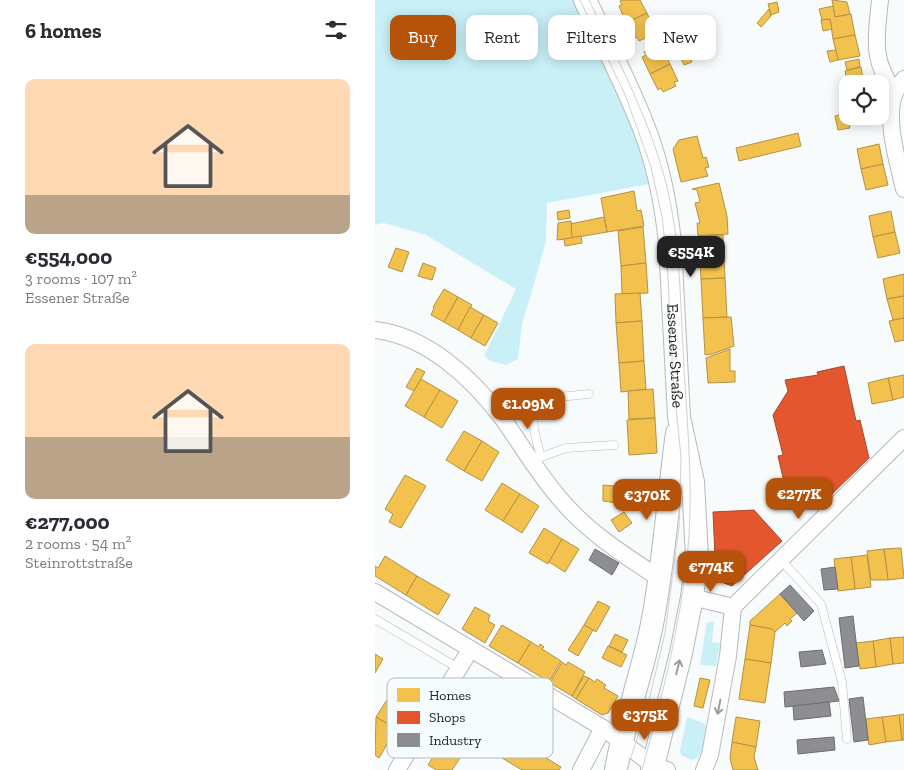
<!DOCTYPE html>
<meta charset="utf-8">
<style>
body{margin:0;font-family:"Zilla Slab",serif;background:#f2f2f3;color:#2b2b33;height:100vh;display:flex;flex-direction:column;font-size:19px;white-space:nowrap}
*{box-sizing:border-box;margin:0}
p{font-size:16px;color:#7c7c81}
.icon{flex:none;width:28px;height:28px;fill:none;stroke:currentColor;stroke-width:2;stroke-linecap:round;stroke-linejoin:round}
.map{position:relative;flex:1;overflow:hidden}
.side{display:flex;flex-direction:column;background:#fff;width:375px}
.side>*{flex:none}
.banner{position:absolute;left:15px;top:15px;width:439px;height:45px;display:flex;gap:10px}
.tools{position:absolute;left:464px;top:75px;display:grid;gap:10px}
.tools a{display:grid;place-items:center;width:50px;height:50px;border-radius:10px;background:#fff;box-shadow:0 2px 12px #0003;font-size:25px}
.price{position:absolute;translate:-50% -42px;padding:0 11px;border-radius:10px;background:#b45309;color:#fff;font-size:16px;line-height:32px;filter:drop-shadow(0 1px 2px #0008)}
.price::after{content:'';position:absolute;left:50%;top:30px;width:15px;height:11px;margin-left:-8px;background:inherit;clip-path:polygon(0 0,100% 0,50% 100%)}
.price.active{background:#222;color:#fff}
ul{padding:0;list-style:none}
li{display:grid;align-content:center;gap:10px;height:265px;padding:0 25px}
li span{display:grid;place-items:center;height:155px;border-radius:10px;color:#555}
li>.icon{margin-inline-start:auto}
span .icon{width:90px;height:90px;fill:#fffc;stroke-width:1}
li b{font-size:21px}
h2{display:flex;justify-content:space-between;align-items:center;height:60px;padding:0 25px;font-size:21px}
.tag{padding:0 18px;border-radius:10px;background:#fff;box-shadow:0 2px 12px #0003;font-size:18px;line-height:45px}
.tag.active{background:#b45309;color:#fff}
main{display:flex;flex:1;min-height:0}
.map>svg:first-child{display:block}
</style>
<main>
<section class="side">
<h2>6 homes<svg class="icon" aria-label="filters" viewBox="0 0 24 24"><path d="M4 7h16M4 17h16"/><circle cx="9" cy="7" r="2"/><circle cx="15" cy="17" r="2"/></svg></h2>
<ul>
<li><span style="background:linear-gradient(#ffd9b3 75%,#b9a48a 0)"><svg class="icon" aria-label="home" viewBox="0 0 24 24"><path d="M3 11l9-7 9 7M6 9v11h12V9"/></svg></span><div><b>€554,000</b><p>3 rooms · 107 m²</p><p>Essener Straße</p></div></li>
<li><span style="background:linear-gradient(#ffd9b3 60%,#b9a48a 0)"><svg class="icon" aria-label="home" viewBox="0 0 24 24"><path d="M3 11l9-7 9 7M6 9v11h12V9"/></svg></span><div><b>€277,000</b><p>2 rooms · 54 m²</p><p>Steinrottstraße</p></div></li>
</ul>
</section>
<div class="map">
<svg width="529" height="770" viewBox="0 0 529 770">
<rect width="100%" height="100%" fill="#f7fbfc"/>
<g fill="#c9eff7">
<polygon points="0,0 209,0 285,182 172,203 171,241 159,284 147,324 143,359 131,365 116,361 109,356 141,289 51,235 9,223 0,225"/>
<polygon points="339,621 337,642 345,643 341,666 325,665 331,626 333,622"/>
<polygon points="312,717 331,724 328,748 323,758 317,760 306,755 305,750"/>
</g>
<g fill="#f2c14e" stroke="#b39243">
<polygon points="247,0 265,0 272,13 251,23 244,6 247,5 245,1"/>
<polygon points="457,0 472,2 475,14 460,17"/>
<polygon points="402,2 404,12 396,15 393,4"/>
<polygon points="458,6 460,17 476,14 480,35 458,39 455,19 447,20 444,9"/>
<polygon points="394,9 396,16 386,27 382,23"/>
<polygon points="272,13 279,29 275,31 277,35 264,41 262,37 258,39 251,23"/>
<polygon points="455,19 457,29 448,31 446,20"/>
<polygon points="480,35 485,56 463,60 458,39"/>
<polygon points="283,46 284,49 287,47 295,64 275,74 267,57 271,55 269,52"/>
<polygon points="310,49 317,62 309,65 303,52"/>
<polygon points="461,50 463,60 455,62 452,51"/>
<polygon points="484,59 485,67 472,70 470,62"/>
<polygon points="295,64 303,81 299,82 301,86 288,92 286,88 283,90 275,74"/>
<polygon points="486,67 488,78 472,81 470,71"/>
<polygon points="489,77 491,84 472,84 472,103 467,82"/>
<polygon points="472,113 476,124 474,124 475,128 463,130 460,116"/>
<polygon points="475,116 498,116 498,120 477,124"/>
<polygon points="423,133 426,146 364,161 361,148"/>
<polygon points="322,136 328,158 331,157 334,167 330,168 333,176 306,182 298,149 304,140"/>
<polygon points="504,144 508,164 486,169 482,149"/>
<polygon points="508,164 513,185 491,190 486,169"/>
<polygon points="344,183 352,216 353,234 323,236 322,223 325,223 320,203 325,202 322,190 317,189"/>
<polygon points="259,191 262,211 266,210 269,226 232,232 226,198"/>
<polygon points="194,210 195,218 183,220 182,212"/>
<polygon points="516,211 520,232 498,237 494,216"/>
<polygon points="229,217 232,232 197,238 195,224"/>
<polygon points="196,221 197,238 182,240 183,223"/>
<polygon points="268,227 271,263 246,266 243,231"/>
<polygon points="520,232 525,253 503,258 498,237"/>
<polygon points="348,235 350,278 326,279 323,236"/>
<polygon points="206,236 207,243 190,246 189,239"/>
<polygon points="21,248 34,252 27,272 13,267"/>
<polygon points="48,263 61,268 57,280 43,276"/>
<polygon points="271,263 273,293 247,294 246,266"/>
<polygon points="529,274 529,296 512,299 508,279"/>
<polygon points="350,278 352,317 328,318 326,279"/>
<polygon points="69,289 83,297 69,322 56,315 59,308 58,307"/>
<polygon points="265,293 267,321 241,323 240,294"/>
<polygon points="529,296 529,318 518,320 512,299"/>
<polygon points="83,297 97,305 83,330 69,322"/>
<polygon points="95,307 109,315 96,338 83,330"/>
<polygon points="109,315 123,323 110,346 96,338"/>
<polygon points="356,317 359,346 337,354 330,355 328,318"/>
<polygon points="529,318 529,340 520,342 514,321"/>
<polygon points="267,321 269,361 244,363 241,323"/>
<polygon points="355,349 355,371 360,371 360,382 333,383 331,358"/>
<polygon points="269,361 271,389 246,392 244,363"/>
<polygon points="42,368 50,372 39,391 31,387"/>
<polygon points="529,375 529,397 518,400 513,378"/>
<polygon points="513,378 518,400 497,404 493,383"/>
<polygon points="46,379 65,390 49,417 30,406"/>
<polygon points="278,389 280,418 254,419 253,391"/>
<polygon points="65,390 83,401 67,428 49,417"/>
<polygon points="280,418 282,453 254,455 252,420"/>
<polygon points="89,431 107,441 89,471 71,460"/>
<polygon points="107,441 124,452 107,481 89,471"/>
<polygon points="30,475 51,486 26,528 14,522 18,514 10,509"/>
<polygon points="127,483 145,494 128,521 110,510"/>
<polygon points="228,485 249,487 248,504 228,501"/>
<polygon points="145,494 164,506 147,533 128,521"/>
<polygon points="249,512 257,523 244,532 236,520"/>
<polygon points="169,528 187,539 173,564 154,553"/>
<polygon points="187,539 204,549 190,572 174,562"/>
<polygon points="526,548 529,578 513,580 509,549"/>
<polygon points="509,549 513,580 496,580 492,551"/>
<polygon points="492,555 496,587 480,589 476,557"/>
<polygon points="10,556 42,576 31,595 0,576 0,566 3,568"/>
<polygon points="476,557 480,589 463,591 459,559"/>
<polygon points="42,576 75,595 63,615 31,595"/>
<polygon points="405,594 422,613 415,619 417,621 412,626 410,623 400,632 397,629 375,625 375,621"/>
<polygon points="223,601 235,607 221,632 209,625"/>
<polygon points="100,607 115,615 113,621 120,625 110,643 87,629"/>
<polygon points="127,625 156,642 143,663 114,646"/>
<polygon points="209,625 218,630 203,656 193,650"/>
<polygon points="375,625 397,629 400,632 396,663 370,659"/>
<polygon points="240,634 253,640 247,652 234,646"/>
<polygon points="529,637 529,663 518,664 515,638"/>
<polygon points="515,638 518,664 501,667 498,641"/>
<polygon points="498,641 501,667 485,669 481,643"/>
<polygon points="156,642 164,647 165,644 169,647 167,649 186,661 174,682 143,663"/>
<polygon points="233,646 252,655 246,667 227,658"/>
<polygon points="0,654 8,659 0,673"/>
<polygon points="370,659 396,663 390,703 364,699"/>
<polygon points="187,662 191,665 193,662 210,672 197,696 175,683"/>
<polygon points="209,676 214,678 201,699 197,696"/>
<polygon points="214,678 220,682 222,679 231,685 229,688 243,696 233,713 227,715 201,699"/>
<polygon points="325,678 335,680 328,708 319,706"/>
<polygon points="19,689 39,700 21,729 1,717"/>
<polygon points="529,714 529,740 527,740 524,715"/>
<polygon points="524,715 527,740 511,742 507,717"/>
<polygon points="1,717 21,729 4,758 0,755"/>
<polygon points="361,717 385,721 381,747 357,742"/>
<polygon points="507,717 511,742 494,745 491,719"/>
<polygon points="128,732 186,767 184,770 147,770 117,752"/>
<polygon points="357,742 381,747 379,757 383,770 358,770 355,758"/>
<polygon points="67,743 87,755 77,770 61,770 53,765"/>
</g>
<g fill="#e4572e" stroke="#a9482c">
<polygon points="469,366 481,421 485,420 494,458 456,495 449,488 441,496 419,502 418,498 413,499 403,456 408,455 398,415 413,391 410,380 443,375 442,372"/>
<polygon points="379,510 407,541 357,586 341,580 338,512"/>
</g>
<g fill="#8d8d92" stroke="#6c6e72">
<polygon points="220,549 244,563 237,575 214,560"/>
<polygon points="460,567 463,589 449,590 446,569"/>
<polygon points="415,585 439,611 429,621 405,594"/>
<polygon points="478,616 484,666 470,668 464,618"/>
<polygon points="447,650 451,664 426,667 424,652"/>
<polygon points="459,687 464,701 410,707 409,692"/>
<polygon points="488,697 493,740 479,742 474,699"/>
<polygon points="454,702 456,716 419,720 418,706"/>
<polygon points="459,737 460,750 423,754 422,740"/>
</g>
<g fill="none" stroke-linecap="round" stroke-linejoin="round">
<g stroke="#b5babb" stroke-width="9">
<g id="service">
<polyline points="166,457 191,448 239,445"/>
<path d="M158,463L166,457C160,435 154,420 163,399L214,394"/>
<polyline points="406,560 446,604 467,682 472,739"/>
<polyline points="0,619 83,668"/>
</g>
</g>
<g stroke="#b5babb" stroke-width="18">
<g id="minor">
<path d="M505,0C501,40 496,59 520,93"/>
<path d="M529,79C526,83 523,87 520,92C509,118 523,162 529,189"/>
<path d="M0,330C52,336 97,378 128,419C147,446 164,475 186,500C213,532 249,555 284,578"/>
<polyline points="0,592 228,728 278,765 292,770"/>
<polyline points="317,597 358,607 529,438"/>
<polyline points="22,770 95,650"/>
<polyline points="206,770 228,728"/>
<polyline points="329,770 335,755 353,656 358,607"/>
</g>
</g>
<g stroke="#b5babb" stroke-width="24">
<g id="secondary">
<path id="s1" d="M210,0C230,42 252,84 269,128C283,164 291,204 295,243L304,417L318,482L322,557L317,597L306,653L277,770"/>
<path d="M241,770C249,722 266,677 276,629C289,565 293,498 302,433"/>
</g>
</g>
<use href="#service" stroke="#fefeff" stroke-width="8"/>
<use href="#minor" stroke="#fefeff" stroke-width="16"/>
<use href="#secondary" stroke="#fefeff" stroke-width="22"/>
<g stroke="#d0d1d2" stroke-width="1">
<polyline points="205,0 251,97 276,167 287,217 292,260 298,377 306,457 304,527 290,633 274,700 252,770"/>
<path d="M214,0C243,60 276,122 292,187C305,240 305,295 308,349C311,411 318,474 314,536C308,616 288,693 267,770"/>
</g>
</g>
<defs><path id="oneway-shaft" d="M-6 0H5M1.5-3L5.5 0L1.5 3" fill="none" stroke-width="1.6" stroke-linecap="round" stroke-linejoin="round" transform="scale(1.25)"/></defs>
<g stroke="#9a9d9e">
<use href="#oneway-shaft" transform="translate(303 667) rotate(-76)"/>
<use href="#oneway-shaft" transform="translate(344 707) rotate(101)"/>
</g>
<g text-anchor="middle" dominant-baseline="central" stroke-width="5" stroke-linejoin="round" paint-order="stroke">
<g font-size="16" fill="#202628" stroke="#f5fcfe">
<text stroke="none"><textPath href="#s1" startOffset="372">Essener Straße</textPath></text>
</g>
</g>
<rect x="12" y="678" width="166" height="80" rx="8" fill="#f5fcfe" stroke="#b5bcbe" stroke-width="1"/>
<rect x="22" y="688" width="23" height="14" fill="#f2c14e"/>
<rect x="22" y="711" width="23" height="13" fill="#e4572e"/>
<rect x="22" y="733" width="23" height="14" fill="#8d8d92"/>
<g font-size="14" fill="#202628">
<text x="54" y="700">Homes</text>
<text x="54" y="722">Shops</text>
<text x="54" y="745">Industry</text>
</g>
</svg>
<div class="tools">
<a><svg class="icon" aria-label="locate" viewBox="0 0 24 24"><circle cx="12" cy="12" r="6"/><path d="M12 2v4M12 18v4M2 12h4M18 12h4"/></svg></a>
</div>
<b class="price active" style="left:316px;top:278px">€554K</b>
<b class="price" style="left:153px;top:430px">€1.09M</b>
<b class="price" style="left:424px;top:520px">€277K</b>
<b class="price" style="left:272px;top:521px">€370K</b>
<b class="price" style="left:336px;top:593px">€774K</b>
<b class="price" style="left:270px;top:741px">€375K</b>
<div class="banner">
<a class="tag active">Buy</a>
<a class="tag">Rent</a>
<a class="tag">Filters</a>
<a class="tag">New</a>
</div>
</div>
</main>
